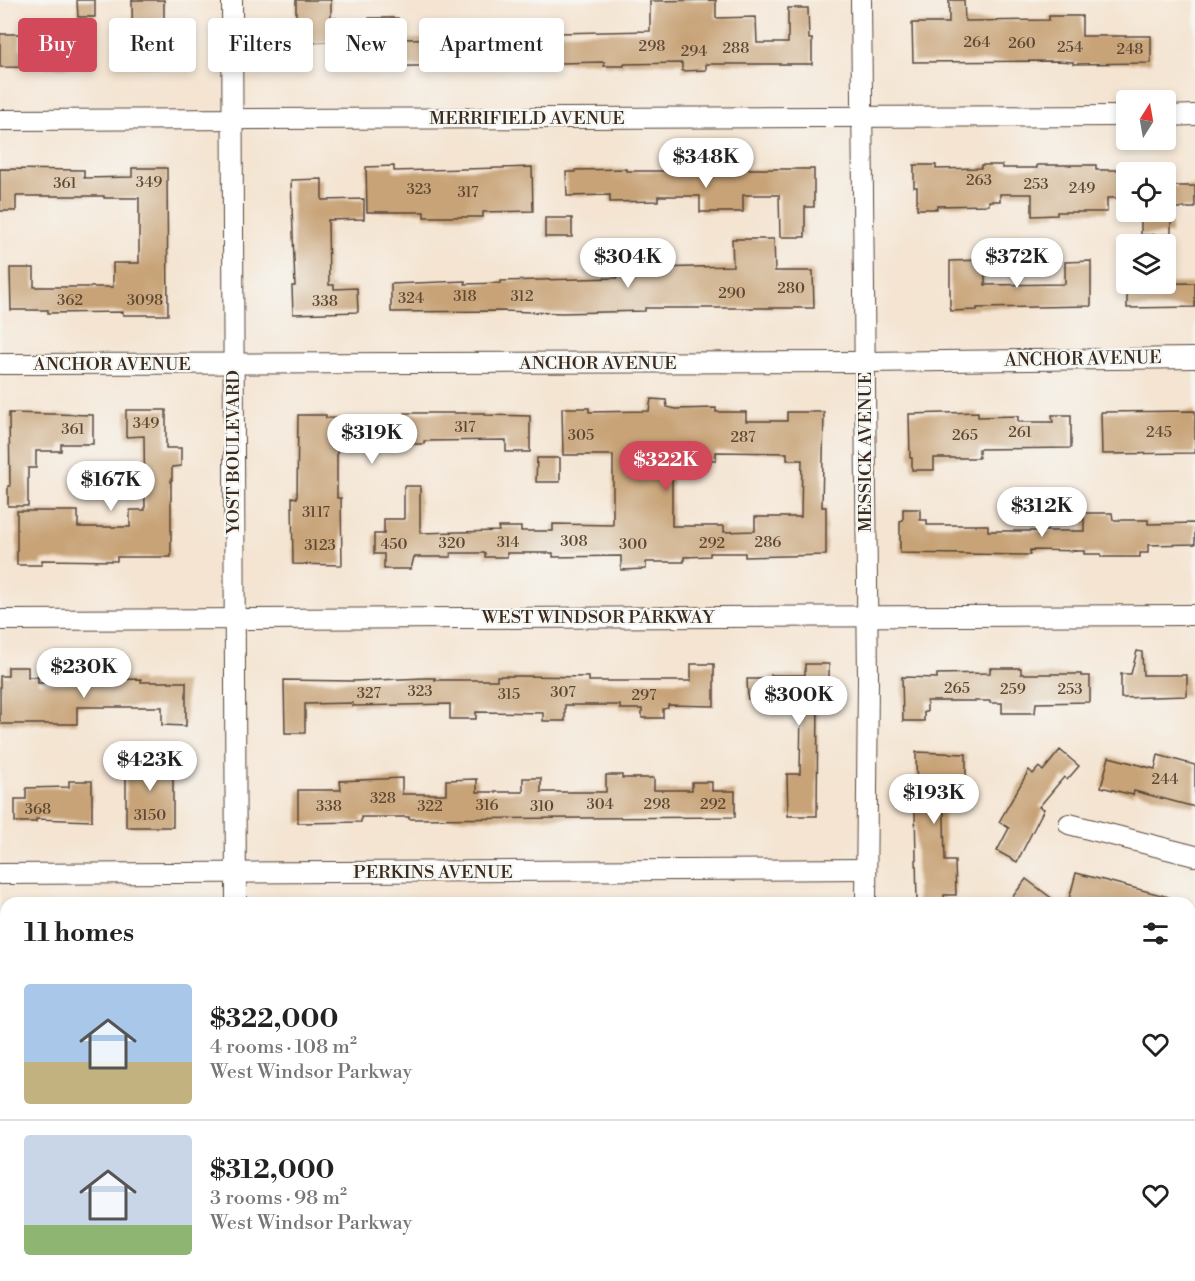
<!DOCTYPE html>
<meta charset="utf-8">
<style>
body{margin:0;font-family:"Libre Bodoni",serif;background:#f2f2f2;color:#222;height:100vh;display:flex;flex-direction:column;font-size:22px;white-space:nowrap}
*{box-sizing:border-box;margin:0}
p{font-size:20px;color:#767676}
.icon{flex:none;width:33px;height:33px;fill:none;stroke:currentColor;stroke-width:2;stroke-linecap:round;stroke-linejoin:round}
.map{position:relative;flex:1;overflow:hidden}
.side{position:absolute;left:0px;top:897px;width:1196px;height:384px;display:flex;flex-direction:column;background:#fff;border-radius:18px 18px 0 0;box-shadow:0 3px 9px #0003}
.side>*{flex:none}
.guide{position:absolute;left:18px;top:18px;width:600px;height:54px;display:flex;gap:12px}
.needle{width:39px;rotate:11deg}
.buttons{position:absolute;left:1116px;top:90px;display:grid;gap:12px}
.buttons a{display:grid;place-items:center;width:60px;height:60px;border-radius:6px;background:#fff;box-shadow:0 3px 9px #0003;font-size:30px}
.price{position:absolute;translate:-50% -51px;padding:0 14px;border-radius:21px;background:#fff;color:#222;font-size:20px;line-height:39px;filter:drop-shadow(0 2px 3px #0008)}
.price::after{content:'';position:absolute;left:50%;top:36px;width:18px;height:14px;margin-left:-9px;background:inherit;clip-path:polygon(0 0,100% 0,50% 100%)}
.price.active{background:#d1495b;color:#fff}
ul{padding:0;list-style:none}
li{display:flex;align-items:center;gap:18px;height:150px;padding:0 24px}
li+li{border-top:2px solid #e0e0e0}
li span{display:grid;place-items:center;flex:none;width:168px;height:120px;border-radius:6px;color:#555}
li>.icon{margin-inline-start:auto}
span .icon{width:72px;height:72px;fill:#fffc;stroke-width:1}
li b{font-size:26px}
h2{display:flex;justify-content:space-between;align-items:center;height:72px;padding:0 24px;font-size:26px}
.chip{padding:0 21px;border-radius:6px;background:#fff;box-shadow:0 3px 9px #0003;font-size:21px;line-height:54px}
.chip.active{background:#d1495b;color:#fff}
.map>svg:first-child{display:block}
</style>
<div class="map">
<svg width="1195" height="1281" viewBox="0 0 1195 1281">
<rect width="100%" height="100%" fill="#f6f6f2"/>
<filter id="ink" filterUnits="userSpaceOnUse"><feTurbulence type="fractalNoise" baseFrequency=".0167" numOctaves="2"/><feDisplacementMap in="SourceGraphic" scale="12" xChannelSelector="R" yChannelSelector="G"/><feConvolveMatrix kernelMatrix="1 2 1 2 8 2 1 2 1" color-interpolation-filters="sRGB"/></filter>
<filter id="wash" filterUnits="userSpaceOnUse"><feTurbulence type="fractalNoise" baseFrequency=".008" numOctaves="4" result="noise"/><feDisplacementMap in="SourceGraphic" scale="24" xChannelSelector="R" yChannelSelector="G"/><feGaussianBlur stdDeviation="1.35" result="paint"/><feColorMatrix in="noise" values="0 0 0 0 0 0 0 0 0 0 0 0 0 0 0 0 0 1.4 0 .05"/><feComposite in="paint" operator="in"/></filter>
<g filter="url(#wash)">
<rect width="100%" height="100%" fill="#f4e4d1"/>
<g id="blocks">
<g fill="#c8a377" fill-rule="evenodd">
<polygon points="77,0 95,0 95,17 78,17"/>
<polygon points="132,0 164,0 164,51 171,51 171,67 133,67"/>
<polygon points="296,0 331,0 331,19 336,18 336,42 296,43"/>
<polygon points="716,0 716,18 756,17 757,43 788,43 788,8 808,8 809,39 812,39 812,64 706,64 706,70 682,71 682,63 624,64 624,66 604,66 604,62 370,67 370,59 341,60 340,31 370,30 369,18 398,18 399,39 491,38 490,28 510,28 510,34 650,31 650,1"/>
<polygon points="949,0 964,0 965,21 1049,20 1049,16 1082,16 1082,36 1151,36 1151,63 1073,64 1073,62 1057,61 913,62 912,23 949,23"/>
<polygon points="66,33 89,33 90,68 0,67 0,34 20,34 20,49 66,49"/>
<polygon points="914,165 936,165 936,169 981,168 981,165 1002,165 1002,168 1037,168 1037,165 1096,165 1096,170 1126,170 1126,198 1107,198 1107,212 1057,212 1057,215 1032,216 1032,194 1000,194 1000,201 989,201 989,205 937,206 937,209 917,209 917,187 914,187"/>
<polygon points="394,166 394,171 532,167 533,211 483,212 483,217 424,217 424,212 367,212 366,167"/>
<polygon points="665,167 707,167 707,169 814,169 814,207 805,207 805,237 780,237 779,195 743,195 743,212 700,212 700,196 658,196 658,201 610,202 610,195 567,196 566,172 575,172 575,170 626,169 626,171 665,171"/>
<polygon points="132,168 167,168 168,315 123,315 123,312 48,313 48,310 11,310 10,268 34,268 34,287 113,287 113,263 139,263 139,198 104,198 104,196 16,196 16,211 0,211 0,169 84,170 84,178 132,177"/>
<polygon points="322,179 322,200 364,199 364,219 328,220 329,285 334,285 334,289 357,288 358,312 293,314 292,286 295,286 291,180"/>
<rect x="1166" y="186" width="29" height="22"/>
<polygon points="1171,214 1171,234 1141,235 1141,215"/>
<rect x="545" y="218" width="27" height="19"/>
<polygon points="732,239 774,239 775,271 813,271 814,308 645,308 645,311 562,313 502,311 391,312 391,284 465,281 465,284 501,283 501,281 617,278 617,269 733,266"/>
<polygon points="985,260 985,285 1065,284 1065,262 1091,261 1091,306 977,308 977,310 950,311 950,261"/>
<polygon points="1195,283 1195,307 1127,308 1127,284"/>
<path d="M651,399L666,400L667,407L675,409L716,408V412H746V421H787V412H824L822,507H826V555L745,557V553H710V556L684,557V562H646V569L621,570V556L553,557V553H507V557H485V553H451V557H414L411,569H384V554H374V534H384V519H404V486H420V533L499,531L498,527H521V531H553V524L613,525V455H563L562,408H589V412L649,411ZM716,452L787,453V460H802L801,517H755V531L724,532V526H672V467H685L684,460H716Z"/>
<polygon points="126,410 166,410 166,448 181,448 181,466 172,467 172,480 171,480 171,557 117,557 117,561 42,560 42,565 17,565 17,511 78,511 78,527 130,527 130,510 145,510 144,436 126,437"/>
<polygon points="1195,411 1195,453 1102,454 1101,412"/>
<polygon points="978,412 978,417 1018,416 1018,422 1053,422 1052,415 1071,415 1071,448 979,449 979,458 934,458 934,470 912,470 912,458 910,458 909,414"/>
<polygon points="9,413 93,415 93,444 61,444 61,451 36,451 36,468 28,468 28,506 8,506 8,486 10,486"/>
<polygon points="405,413 485,413 485,415 530,416 530,452 506,452 506,440 424,441 424,444 369,444 369,442 337,442 337,498 341,498 342,565 293,564 292,497 297,498 298,415 326,415 326,418 405,419"/>
<polygon points="537,458 560,458 560,482 536,482"/>
<polygon points="903,509 920,509 920,520 927,520 927,525 988,525 988,531 1084,531 1084,513 1112,513 1113,520 1148,520 1148,524 1195,523 1195,544 1148,545 1148,553 1140,553 1140,557 1101,557 1101,554 1084,554 1084,551 1030,550 1030,555 900,553 900,521 903,520"/>
<polygon points="1137,651 1142,652 1143,675 1187,675 1187,696 1121,698 1121,674 1131,674"/>
<polygon points="691,664 714,664 714,706 668,705 668,708 663,709 663,718 642,718 642,709 620,709 620,705 565,705 565,721 543,721 543,713 476,712 476,719 450,719 450,704 353,706 353,703 305,704 305,733 285,733 284,680 353,681 425,678 435,678 435,680 497,680 497,676 521,676 589,677 589,681 691,681"/>
<polygon points="805,664 829,664 829,697 818,697 817,816 788,816 787,774 800,774 801,705 756,705 756,699 748,699 747,679 771,679 771,675 805,675"/>
<polygon points="8,667 28,667 28,677 38,677 38,683 100,683 100,680 141,679 141,682 186,682 186,726 162,725 162,707 77,707 77,724 0,724 0,676 8,676"/>
<polygon points="990,668 1021,668 1021,674 1081,674 1081,676 1090,676 1090,702 1036,703 1035,713 1002,713 1002,703 990,703 990,701 927,701 927,712 924,712 924,721 903,721 902,677 937,678 937,674 990,673"/>
<polygon points="1060,750 1079,766 1067,780 1064,777 1039,807 1044,809 1017,862 997,851 1009,828 999,822 1029,770 1033,774 1039,767 1043,771"/>
<polygon points="916,752 966,754 966,777 943,777 945,861 955,861 956,895 944,895 944,903 917,903 915,811 917,811"/>
<polygon points="1158,755 1195,765 1195,807 1134,791 1133,795 1101,787 1109,757 1155,769"/>
<rect x="126" y="758" width="47" height="69"/>
<polygon points="606,775 622,775 622,778 654,778 654,790 692,790 692,782 712,782 712,791 735,791 735,817 409,819 409,817 361,817 361,822 298,823 298,790 341,790 340,781 402,778 402,794 446,794 446,780 477,779 477,792 523,792 523,778 541,778 541,792 606,792"/>
<polygon points="69,781 92,781 92,821 36,819 36,822 15,822 15,799 26,799 26,788 69,787"/>
<polygon points="1076,873 1169,897 1168,903 1068,903"/>
<polygon points="1026,879 1058,903 1008,903"/>
</g>
</g>
</g>
<g filter="url(#ink)">
<use href="#blocks" fill-opacity="0" stroke="#574639" stroke-width="1.5"/>
<g fill="none" stroke-linecap="round" stroke-linejoin="round">
<g stroke="#574639" stroke-width="22">
<g id="minor">
<polyline points="232,0 236,903"/>
<polyline points="861,0 868,680 866,903"/>
<polyline points="1166,116 1195,115"/>
<polyline points="0,120 1126,116"/>
<polyline points="0,364 864,362 1195,358"/>
<polyline points="0,620 1195,615"/>
<polyline points="1069,824 1195,856"/>
<polyline points="0,874 866,869"/>
<polyline points="1190,1122 1195,1122"/>
<polyline points="0,1129 6,1129"/>
<polyline points="237,1275 237,1281"/>
<polyline points="868,1275 868,1281"/>
</g>
</g>
<use href="#minor" stroke="#fff" stroke-width="20"/>
</g>
</g>
<g text-anchor="middle" dominant-baseline="central" stroke-width="4.5" stroke-linejoin="round" paint-order="stroke">
<g font-size="15" fill="#5e4834">
<text x="977" y="42">264</text>
<text x="1022" y="43">260</text>
<text x="652" y="46">298</text>
<text x="1070" y="47">254</text>
<text x="736" y="48">288</text>
<text x="1130" y="49">248</text>
<text x="694" y="51">294</text>
<text x="979" y="180">263</text>
<text x="149" y="182">349</text>
<text x="65" y="183">361</text>
<text x="1036" y="184">253</text>
<text x="1082" y="188">249</text>
<text x="419" y="189">323</text>
<text x="468" y="192">317</text>
<text x="791" y="288">280</text>
<text x="732" y="293">290</text>
<text x="465" y="296">318</text>
<text x="522" y="296">312</text>
<text x="411" y="298">324</text>
<text x="70" y="300">362</text>
<text x="145" y="300">3098</text>
<text x="325" y="301">338</text>
<text x="146" y="423">349</text>
<text x="465" y="427">317</text>
<text x="73" y="429">361</text>
<text x="1020" y="432">261</text>
<text x="1159" y="432">245</text>
<text x="581" y="435">305</text>
<text x="965" y="435">265</text>
<text x="743" y="437">287</text>
<text x="316" y="512">3117</text>
<text x="574" y="541">308</text>
<text x="508" y="542">314</text>
<text x="768" y="542">286</text>
<text x="452" y="543">320</text>
<text x="712" y="543">292</text>
<text x="394" y="544">450</text>
<text x="633" y="544">300</text>
<text x="320" y="545">3123</text>
<text x="957" y="688">265</text>
<text x="1013" y="689">259</text>
<text x="1070" y="689">253</text>
<text x="420" y="691">323</text>
<text x="563" y="692">307</text>
<text x="369" y="693">327</text>
<text x="509" y="694">315</text>
<text x="644" y="695">297</text>
<text x="1165" y="779">244</text>
<text x="383" y="798">328</text>
<text x="600" y="804">304</text>
<text x="657" y="804">298</text>
<text x="713" y="804">292</text>
<text x="487" y="805">316</text>
<text x="329" y="806">338</text>
<text x="430" y="806">322</text>
<text x="542" y="806">310</text>
<text x="38" y="809">368</text>
<text x="150" y="815">3150</text>
</g>
<g font-size="18" fill="#3b2a1e" stroke="#f6f6f2">
<text x="527" y="118">MERRIFIELD AVENUE</text>
<text transform="translate(1083 359) rotate(-1)">ANCHOR AVENUE</text>
<text x="598" y="363">ANCHOR AVENUE</text>
<text x="112" y="364">ANCHOR AVENUE</text>
<text transform="translate(233 452) rotate(-90)">YOST BOULEVARD</text>
<text transform="translate(865 452) rotate(-90)">MESSICK AVENUE</text>
<text x="598" y="617">WEST WINDSOR PARKWAY</text>
<text x="433" y="872">PERKINS AVENUE</text>
</g>
</g>
</svg>
<div class="buttons">
<a><svg class="needle" viewBox="-14 -14 28 28"><path d="M0-13l5 13h-10z" fill="#e53935"/><path d="M0 13l5-13h-10z" fill="#767676"/></svg></a>
<a><svg class="icon" aria-label="locate" viewBox="0 0 24 24"><circle cx="12" cy="12" r="6"/><path d="M12 2v4M12 18v4M2 12h4M18 12h4"/></svg></a>
<a><svg class="icon" aria-label="layers" viewBox="0 0 24 24"><path d="M12 4l9 5-9 5-9-5zM3 14l9 5 9-5"/></svg></a>
</div>
<b class="price" style="left:706px;top:189px">$348K</b>
<b class="price" style="left:628px;top:289px">$304K</b>
<b class="price" style="left:1017px;top:289px">$372K</b>
<b class="price" style="left:372px;top:465px">$319K</b>
<b class="price active" style="left:666px;top:492px">$322K</b>
<b class="price" style="left:111px;top:512px">$167K</b>
<b class="price" style="left:1042px;top:538px">$312K</b>
<b class="price" style="left:84px;top:699px">$230K</b>
<b class="price" style="left:799px;top:727px">$300K</b>
<b class="price" style="left:150px;top:792px">$423K</b>
<b class="price" style="left:934px;top:825px">$193K</b>
<div class="guide">
<a class="chip active">Buy</a>
<a class="chip">Rent</a>
<a class="chip">Filters</a>
<a class="chip">New</a>
<a class="chip">Apartment</a>
</div>
<section class="side">
<h2>11 homes<svg class="icon" aria-label="filters" viewBox="0 0 24 24"><path d="M4 7h16M4 17h16"/><circle cx="9" cy="7" r="2"/><circle cx="15" cy="17" r="2"/></svg></h2>
<ul>
<li><span style="background:linear-gradient(#a9c7e8 65%,#c2b280 0)"><svg class="icon" aria-label="home" viewBox="0 0 24 24"><path d="M3 11l9-7 9 7M6 9v11h12V9"/></svg></span><div><b>$322,000</b><p>4 rooms · 108 m²</p><p>West Windsor Parkway</p></div><svg class="icon" aria-label="heart" viewBox="0 0 24 24"><path d="M12 20l-8-8c-3-5 5-10 8-4 3-6 11-1 8 4z"/></svg></li>
<li><span style="background:linear-gradient(#c9d6e8 75%,#8fb573 0)"><svg class="icon" aria-label="home" viewBox="0 0 24 24"><path d="M3 11l9-7 9 7M6 9v11h12V9"/></svg></span><div><b>$312,000</b><p>3 rooms · 98 m²</p><p>West Windsor Parkway</p></div><svg class="icon" aria-label="heart" viewBox="0 0 24 24"><path d="M12 20l-8-8c-3-5 5-10 8-4 3-6 11-1 8 4z"/></svg></li>
</ul>
</section>
</div>
